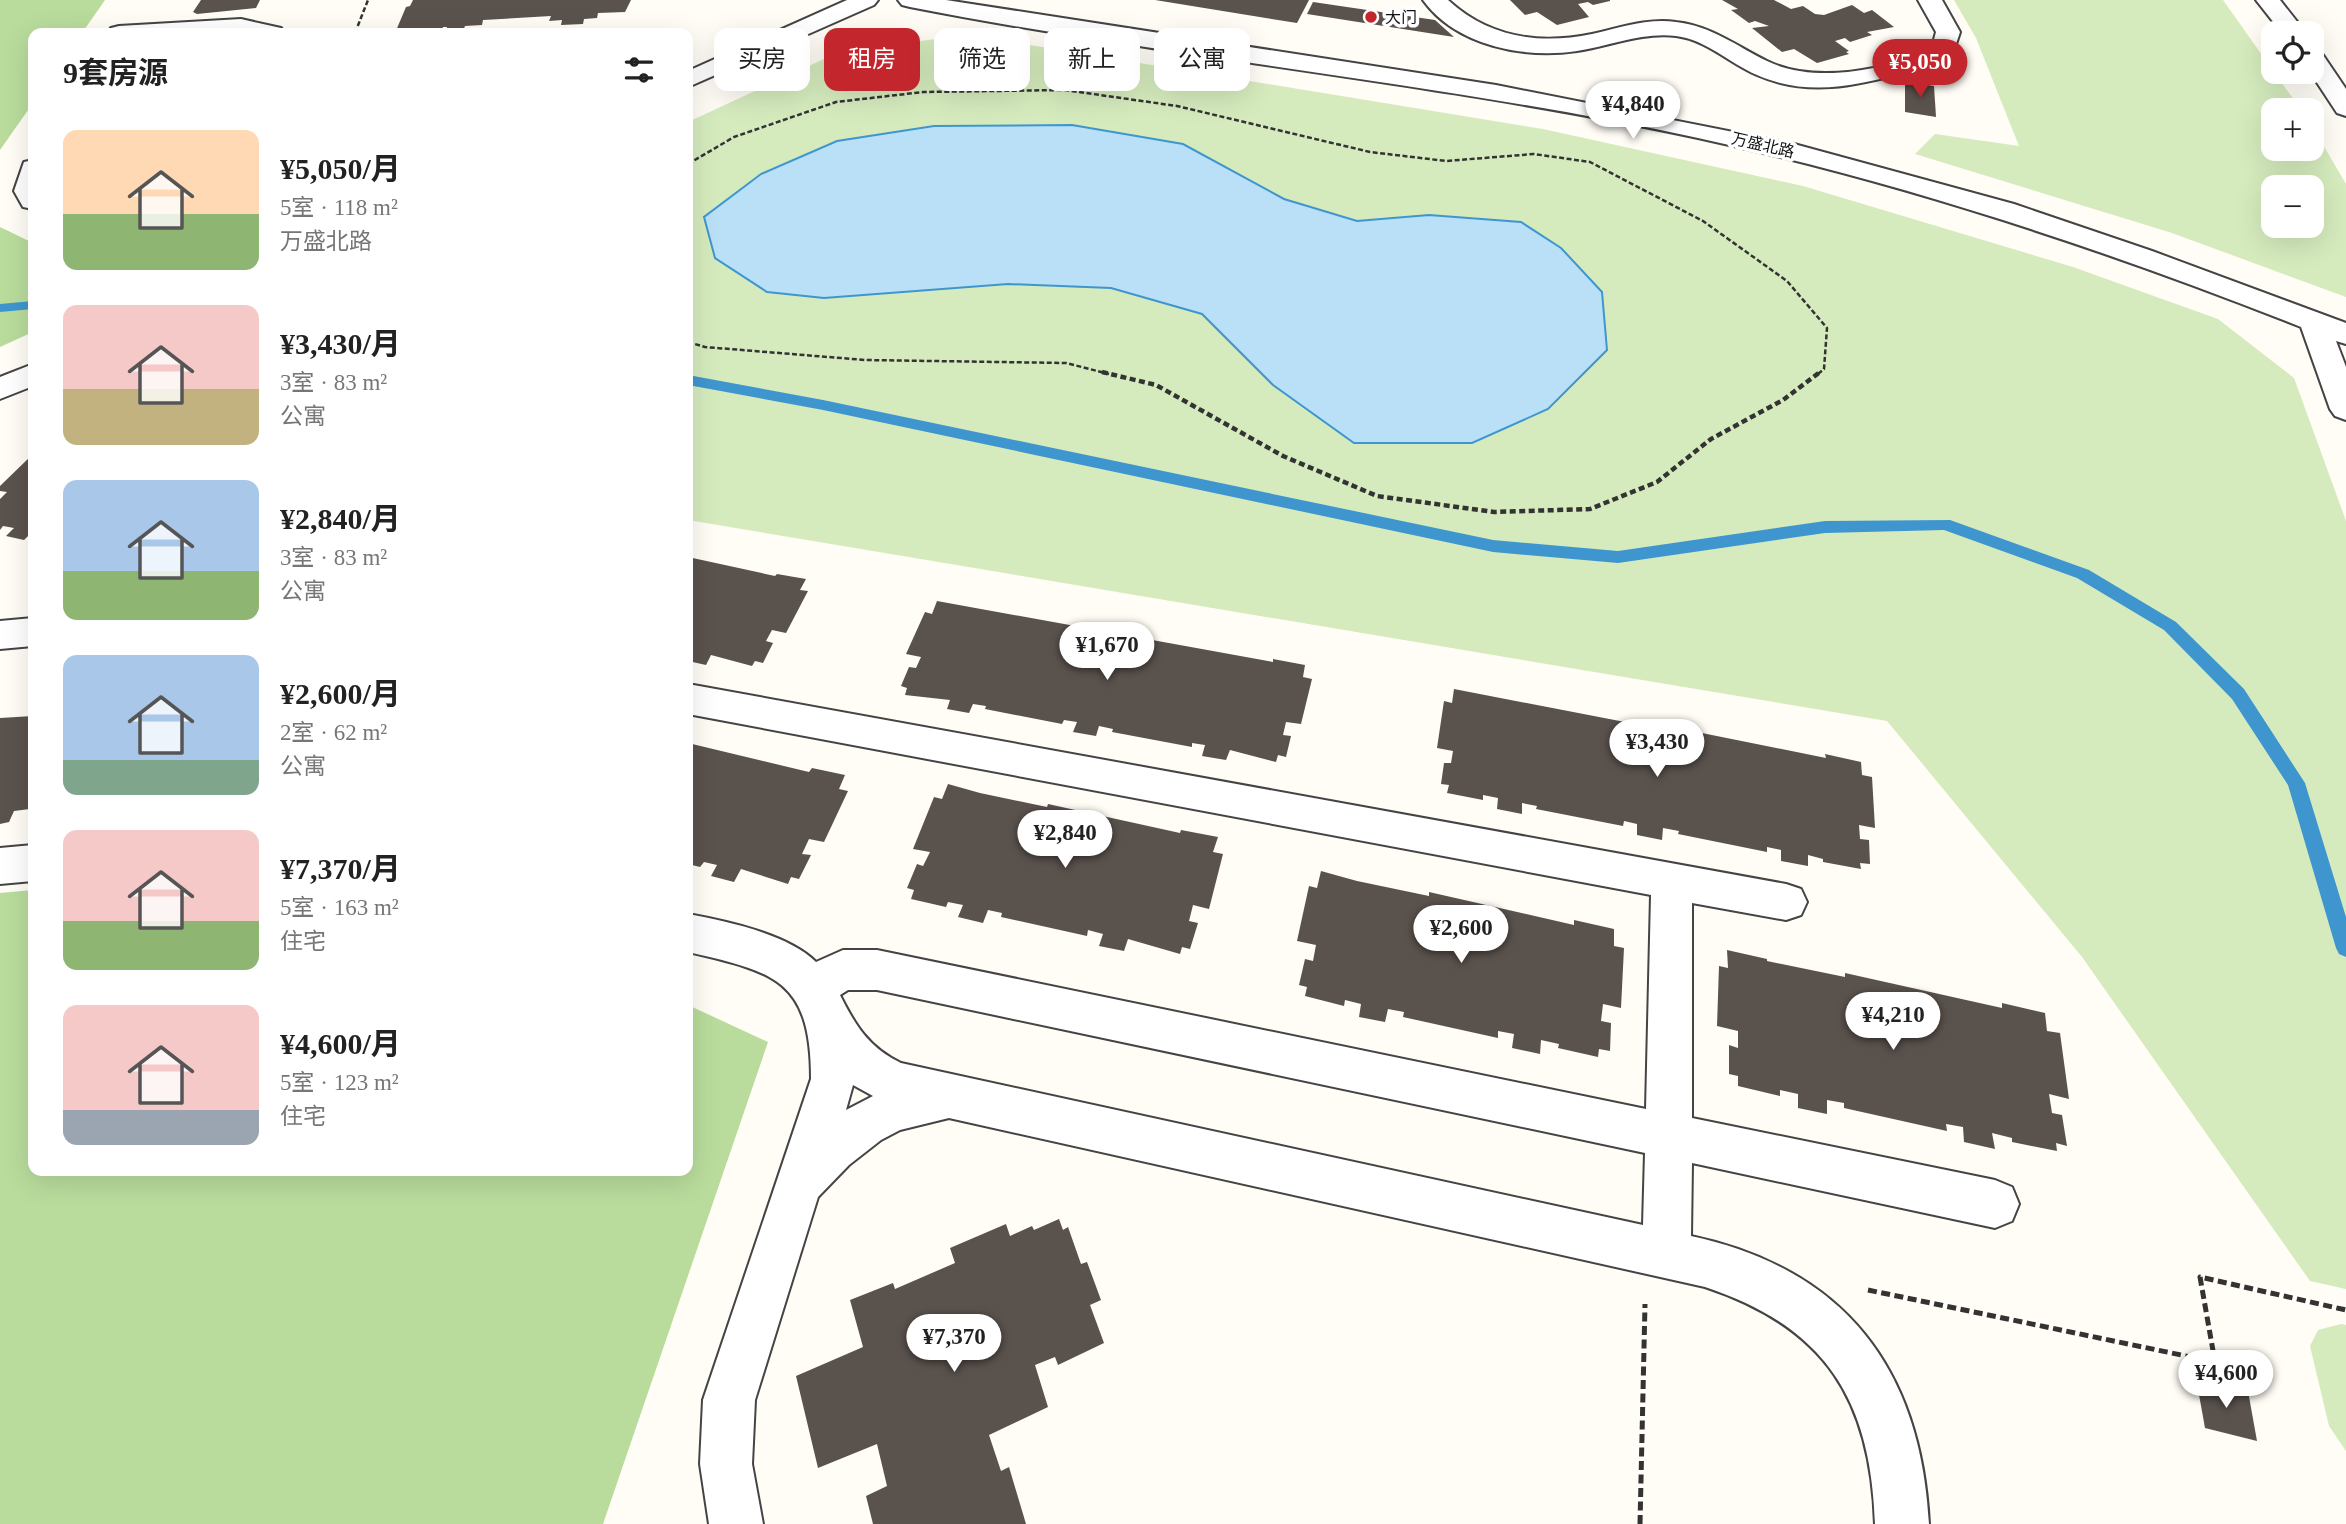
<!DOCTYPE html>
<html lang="zh">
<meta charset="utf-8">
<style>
body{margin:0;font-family:"Times New Roman","Noto Sans SC",serif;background:#f2f2f2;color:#222;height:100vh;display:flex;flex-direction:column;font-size:26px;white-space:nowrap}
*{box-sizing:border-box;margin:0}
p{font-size:23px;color:#767676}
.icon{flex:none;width:38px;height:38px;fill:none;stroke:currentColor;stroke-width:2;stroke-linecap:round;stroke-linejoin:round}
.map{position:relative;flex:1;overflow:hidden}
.sheet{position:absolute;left:28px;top:28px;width:665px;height:1148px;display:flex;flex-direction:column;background:#fff;border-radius:14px;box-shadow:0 7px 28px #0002}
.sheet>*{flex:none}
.top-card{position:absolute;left:714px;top:28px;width:665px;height:63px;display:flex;gap:14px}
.tools{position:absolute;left:2261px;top:21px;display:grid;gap:14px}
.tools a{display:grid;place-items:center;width:63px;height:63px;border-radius:14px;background:#fff;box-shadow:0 7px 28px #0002;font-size:35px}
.price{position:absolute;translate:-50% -60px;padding:0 16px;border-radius:24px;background:#fff;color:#222;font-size:23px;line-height:46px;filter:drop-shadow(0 2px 4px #0008)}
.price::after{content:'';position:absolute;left:50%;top:42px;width:21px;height:16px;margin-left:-10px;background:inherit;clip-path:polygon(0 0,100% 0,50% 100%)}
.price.current{background:#c4262e;color:#fff}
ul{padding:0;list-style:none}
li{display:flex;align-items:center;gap:21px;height:175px;padding:0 35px}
li span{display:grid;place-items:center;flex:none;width:196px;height:140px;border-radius:14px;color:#555}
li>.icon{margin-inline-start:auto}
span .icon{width:84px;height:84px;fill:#fffc;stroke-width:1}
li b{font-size:30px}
h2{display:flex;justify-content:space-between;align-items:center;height:84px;padding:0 35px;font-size:30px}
.tag{padding:0 24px;border-radius:14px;background:#fff;box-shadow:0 7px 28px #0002;font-size:24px;line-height:63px}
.tag.current{background:#c4262e;color:#fff}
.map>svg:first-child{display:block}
</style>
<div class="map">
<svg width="2346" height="1524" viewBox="0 0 2346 1524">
<rect width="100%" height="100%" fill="#fffdf5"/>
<g fill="#d5ebbd" fill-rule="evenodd">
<path d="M1954,0H2223L2301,110H2273V149H2312V126L2346,184V297L2172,233L1915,154L1935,134L2019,146L1976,38ZM2273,187H2312V226H2273Z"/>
<polygon points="968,35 1543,129 1803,186 2073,267 2218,319 2294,378 2346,521 2346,1289 2310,1281 2082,957 1887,721 688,520 688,122 841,51"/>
<polygon points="2341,1324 2346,1325 2346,1451 2329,1426 2310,1346 2318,1330"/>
</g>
<g fill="#b9dc9c">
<polygon points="0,0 105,0 82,33 33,33 33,103 0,150"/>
<polygon points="0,227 33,243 33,332 0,347"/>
<polygon points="33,890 33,1171 688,1171 688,1005 768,1042 603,1524 0,1524 0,893"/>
</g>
<polygon fill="#b9e0f7" stroke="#3f96cf" stroke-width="2" points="1072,125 1183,144 1284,199 1357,221 1429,215 1521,222 1561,248 1602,292 1607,350 1548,409 1472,443 1354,443 1273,385 1202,314 1111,288 1008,284 824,298 767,292 715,258 704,217 761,174 837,141 934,126"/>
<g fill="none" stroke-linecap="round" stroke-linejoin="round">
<g fill="#3f96cf" fill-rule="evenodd">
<polygon points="33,301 33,309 0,312 0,304"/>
<polygon points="688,375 823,400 1493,540 1618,551 1825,521 1950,520 2089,570 2176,622 2244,689 2305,783 2346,917 2346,957 2339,954 2336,948 2288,785 2232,699 2164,630 2077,578 1944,530 1825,533 1618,563 1493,552 823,410 688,385"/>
</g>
</g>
<g fill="#5a524d">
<polygon points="201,0 260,0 256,8 197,14 193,12"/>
<polygon points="413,0 631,0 625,12 598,13 597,18 584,19 583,24 561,25 562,20 549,21 551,16 483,20 482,25 465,26 463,31 446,32 447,27 443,27 441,33 395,33 406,7 410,6"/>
<polygon points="1155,0 1309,0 1297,23"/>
<polygon points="1510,0 1610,0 1610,1 1593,5 1588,2 1578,4 1589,17 1557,25 1537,12 1525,15"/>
<polygon points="1722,0 1774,0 1791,9 1803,6 1815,14 1824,15 1852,5 1864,13 1872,10 1894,27 1867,32 1872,35 1850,42 1845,38 1835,41 1849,51 1846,52 1849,54 1817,63 1794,49 1782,52 1752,28 1769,26 1755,21 1749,23 1731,10 1738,9"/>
<polygon points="1313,2 1435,20 1454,37 1307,14"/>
<polygon points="1905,82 1934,86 1936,117 1905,112"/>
<polygon points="33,454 33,531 24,540 6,536 14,528 3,526 0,530 0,499 7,492 0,491 0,486"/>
<polygon points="688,557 775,576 777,574 806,579 800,590 808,591 786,633 772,630 766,641 773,643 763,663 755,661 752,666 711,655 706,665 688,661"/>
<polygon points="937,601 1273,662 1273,659 1305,665 1303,677 1312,679 1301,724 1286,722 1283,735 1291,736 1286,757 1278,755 1276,762 1230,750 1226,760 1202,756 1205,745 1192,743 1192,747 1112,732 1113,729 1099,726 1096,736 1073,732 1077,722 1064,720 1062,724 985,709 986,706 973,704 969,713 947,709 950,700 905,695 907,688 901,686 909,667 916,668 921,657 906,654 925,612 932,614"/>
<polygon points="1454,689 1687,734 1687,730 1826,758 1825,754 1861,762 1862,775 1872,777 1875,828 1859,825 1860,839 1869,840 1870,864 1860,863 1861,869 1823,862 1823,859 1808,855 1808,866 1781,861 1781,850 1767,847 1767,852 1678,834 1679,831 1663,828 1662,840 1637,835 1637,824 1624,821 1623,826 1536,809 1537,806 1522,803 1522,814 1497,809 1498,798 1483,795 1483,800 1447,793 1449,785 1441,784 1444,763 1451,763 1453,751 1437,748 1444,701 1452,703"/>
<polygon points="33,716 33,812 29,812 30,809 14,811 9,822 0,824 0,718"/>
<polygon points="688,743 809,772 812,768 845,775 839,789 848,791 824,842 809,839 802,854 811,855 799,879 791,877 788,884 741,869 734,882 711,876 717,865 704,862 700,867 688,864"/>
<polygon points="948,784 980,793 1047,807 1048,804 1180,833 1181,830 1218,837 1213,852 1223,854 1209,909 1193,905 1189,921 1198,923 1190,949 1182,947 1180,954 1128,939 1124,951 1099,946 1103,934 1088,930 1087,936 1001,917 1002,913 988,910 983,923 958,917 963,905 948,902 946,907 911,899 914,890 907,888 917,864 923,866 930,852 913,849 934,797 942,799"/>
<polygon points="1321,871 1357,881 1429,896 1429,892 1574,925 1574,920 1614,929 1614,946 1624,948 1621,1008 1603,1004 1601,1021 1611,1023 1610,1051 1599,1049 1598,1057 1558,1048 1559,1044 1541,1040 1540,1054 1512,1048 1514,1034 1498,1031 1498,1038 1403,1017 1404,1012 1388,1009 1385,1022 1359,1017 1361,1004 1345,1000 1344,1006 1305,996 1307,987 1299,985 1305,959 1313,961 1316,945 1297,941 1309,886 1317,888"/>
<polygon points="1727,950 1767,959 1767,961 1845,977 1845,973 2002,1008 2002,1003 2045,1013 2047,1031 2060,1033 2069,1099 2049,1094 2052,1113 2062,1115 2067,1146 2056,1143 2057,1151 2012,1142 2012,1138 1992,1133 1995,1149 1964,1142 1963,1127 1946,1124 1947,1131 1844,1108 1844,1103 1827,1100 1827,1114 1798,1108 1798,1094 1780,1090 1780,1096 1738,1086 1738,1076 1729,1074 1729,1045 1738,1048 1738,1031 1717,1026 1719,966 1728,968"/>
<polygon points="1059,1219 1063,1230 1068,1227 1081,1264 1087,1262 1101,1300 1090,1305 1104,1343 1058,1365 1055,1357 1035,1365 1048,1407 989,1435 1001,1471 1009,1467 1026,1524 873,1524 866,1496 887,1486 877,1444 818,1468 796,1376 863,1347 850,1300 893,1283 895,1289 955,1263 950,1248 1006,1224 1010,1236 1032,1226 1034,1230"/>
<polygon points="2196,1378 2248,1391 2257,1441 2205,1428"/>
</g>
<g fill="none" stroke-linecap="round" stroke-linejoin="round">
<g stroke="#444" stroke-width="4">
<g id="minor">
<polygon points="847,0 878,0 874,5 688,87 688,71"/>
<path d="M898,0H946L1496,85L1794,144L2014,204L2152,251L2346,323V344L2336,341L2346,367V420L2335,416L2330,409L2301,327C2104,249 1905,183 1698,138C1437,82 1171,58 910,7L902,5Z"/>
<path d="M1423,0H1448C1488,37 1539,45 1592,34C1620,28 1647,18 1676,22C1712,26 1736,46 1767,61C1813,84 1889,71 1932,47L1936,32L1918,0H1942L1960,32L1952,56C1938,65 1922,68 1907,72C1856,86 1807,97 1757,75C1729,63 1707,40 1676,36C1642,32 1610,46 1577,51C1525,59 1456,46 1423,0Z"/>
<polygon points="2256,0 2280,0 2306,33 2282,33"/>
<polygon points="241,19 281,28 285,33 107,33 111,28 119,26"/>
<polygon points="2312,50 2321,52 2346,89 2346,116 2337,113 2310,72"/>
<polygon points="33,160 33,209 23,207 14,191 24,162"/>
<polygon points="33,364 33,386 0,399 0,377"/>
<polygon points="33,618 33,646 0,649 0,621"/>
<path d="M688,684L1786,884L1801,889L1807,902L1801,915L1786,920L1692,903V1118L1995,1180L2012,1187L2019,1204L2012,1221L1995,1228L1692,1163L1691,1236C1845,1269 1921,1369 1929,1524H1875C1871,1400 1826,1327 1705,1287L949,1118L900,1130L881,1140L849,1165L818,1197L755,1400L752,1464L763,1524H709L700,1464L703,1400L811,1079C811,980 775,972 688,952V914C726,921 788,934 816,962L843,950H877L1646,1109L1651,895L688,714ZM848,990H877L1645,1153L1643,1225L901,1063C869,1048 855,1025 840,995ZM853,1085L873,1096L846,1110Z"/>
<polygon points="33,845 33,881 0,884 0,848"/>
</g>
</g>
<g stroke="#333" stroke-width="2.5" stroke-dasharray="5 2.5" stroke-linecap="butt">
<polyline points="355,33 368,0"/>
<polyline points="688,164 734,137 836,102 923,92 1065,90 1177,106 1370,152 1446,161 1534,154 1590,162 1703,221 1787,281 1827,328 1824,369 1818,374"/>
<polyline points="688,342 705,347 865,360 1066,363 1109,374"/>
</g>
<polyline stroke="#333" stroke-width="4.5" stroke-dasharray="6 3.5" stroke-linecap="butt" points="1102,372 1156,385 1283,456 1377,496 1494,512 1590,509 1657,482 1711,439 1783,400 1820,372"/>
<g stroke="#333" stroke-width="5" stroke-dasharray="9 4.5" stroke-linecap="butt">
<polyline points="1868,1290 2215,1362 2200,1277 2346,1310"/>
<polyline points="1640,1524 1645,1304"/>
</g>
<use href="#minor" fill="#fff" fill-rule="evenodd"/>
</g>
<circle fill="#c4262e" stroke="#fff" stroke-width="2.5" cx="1371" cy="17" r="7"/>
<g text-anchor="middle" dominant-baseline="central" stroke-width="7" stroke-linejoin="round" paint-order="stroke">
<g font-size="16" fill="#111" stroke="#fff" text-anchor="start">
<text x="1385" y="17">大门</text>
</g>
<g font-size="16" fill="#111" stroke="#fff">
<text transform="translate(1763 145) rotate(13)">万盛北路</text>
</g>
</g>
</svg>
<div class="tools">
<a><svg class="icon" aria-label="locate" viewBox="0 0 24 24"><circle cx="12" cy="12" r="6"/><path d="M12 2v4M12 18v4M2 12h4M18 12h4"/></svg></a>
<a>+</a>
<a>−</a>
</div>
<b class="price current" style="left:1920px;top:99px">¥5,050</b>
<b class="price" style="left:1633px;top:141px">¥4,840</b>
<b class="price" style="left:1107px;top:682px">¥1,670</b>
<b class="price" style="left:1657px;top:779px">¥3,430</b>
<b class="price" style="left:1065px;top:870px">¥2,840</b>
<b class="price" style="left:1461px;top:965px">¥2,600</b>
<b class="price" style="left:1893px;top:1052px">¥4,210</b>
<b class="price" style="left:954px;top:1374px">¥7,370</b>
<b class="price" style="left:2226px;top:1410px">¥4,600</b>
<div class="top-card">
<a class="tag">买房</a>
<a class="tag current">租房</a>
<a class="tag">筛选</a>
<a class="tag">新上</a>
<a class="tag">公寓</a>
</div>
<section class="sheet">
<h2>9套房源<svg class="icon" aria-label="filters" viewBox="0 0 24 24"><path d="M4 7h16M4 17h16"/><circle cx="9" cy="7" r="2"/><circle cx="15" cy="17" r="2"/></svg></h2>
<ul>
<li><span style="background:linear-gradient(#ffd9b3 60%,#8fb573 0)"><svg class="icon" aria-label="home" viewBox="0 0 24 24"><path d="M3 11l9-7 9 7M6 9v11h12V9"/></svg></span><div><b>¥5,050/月</b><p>5室 · 118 m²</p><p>万盛北路</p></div></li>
<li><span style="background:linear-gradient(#f6c9c9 60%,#c2b280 0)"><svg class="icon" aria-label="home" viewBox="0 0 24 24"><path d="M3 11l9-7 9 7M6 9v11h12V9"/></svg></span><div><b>¥3,430/月</b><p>3室 · 83 m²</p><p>公寓</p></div></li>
<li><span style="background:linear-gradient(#a9c7e8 65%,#8fb573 0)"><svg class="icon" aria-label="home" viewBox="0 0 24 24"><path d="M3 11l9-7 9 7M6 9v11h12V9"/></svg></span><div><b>¥2,840/月</b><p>3室 · 83 m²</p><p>公寓</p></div></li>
<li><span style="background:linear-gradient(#a9c7e8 75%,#7fa58c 0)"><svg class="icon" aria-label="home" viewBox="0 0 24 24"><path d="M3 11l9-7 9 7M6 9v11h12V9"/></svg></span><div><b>¥2,600/月</b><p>2室 · 62 m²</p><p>公寓</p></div></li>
<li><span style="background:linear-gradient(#f6c9c9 65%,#8fb573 0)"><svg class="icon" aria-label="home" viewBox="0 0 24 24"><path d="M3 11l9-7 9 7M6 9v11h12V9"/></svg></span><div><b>¥7,370/月</b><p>5室 · 163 m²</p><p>住宅</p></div></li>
<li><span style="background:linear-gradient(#f6c9c9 75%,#9aa5b1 0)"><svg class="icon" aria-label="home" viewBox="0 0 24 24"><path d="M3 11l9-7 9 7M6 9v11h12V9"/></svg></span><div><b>¥4,600/月</b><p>5室 · 123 m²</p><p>住宅</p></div></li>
</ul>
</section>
</div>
